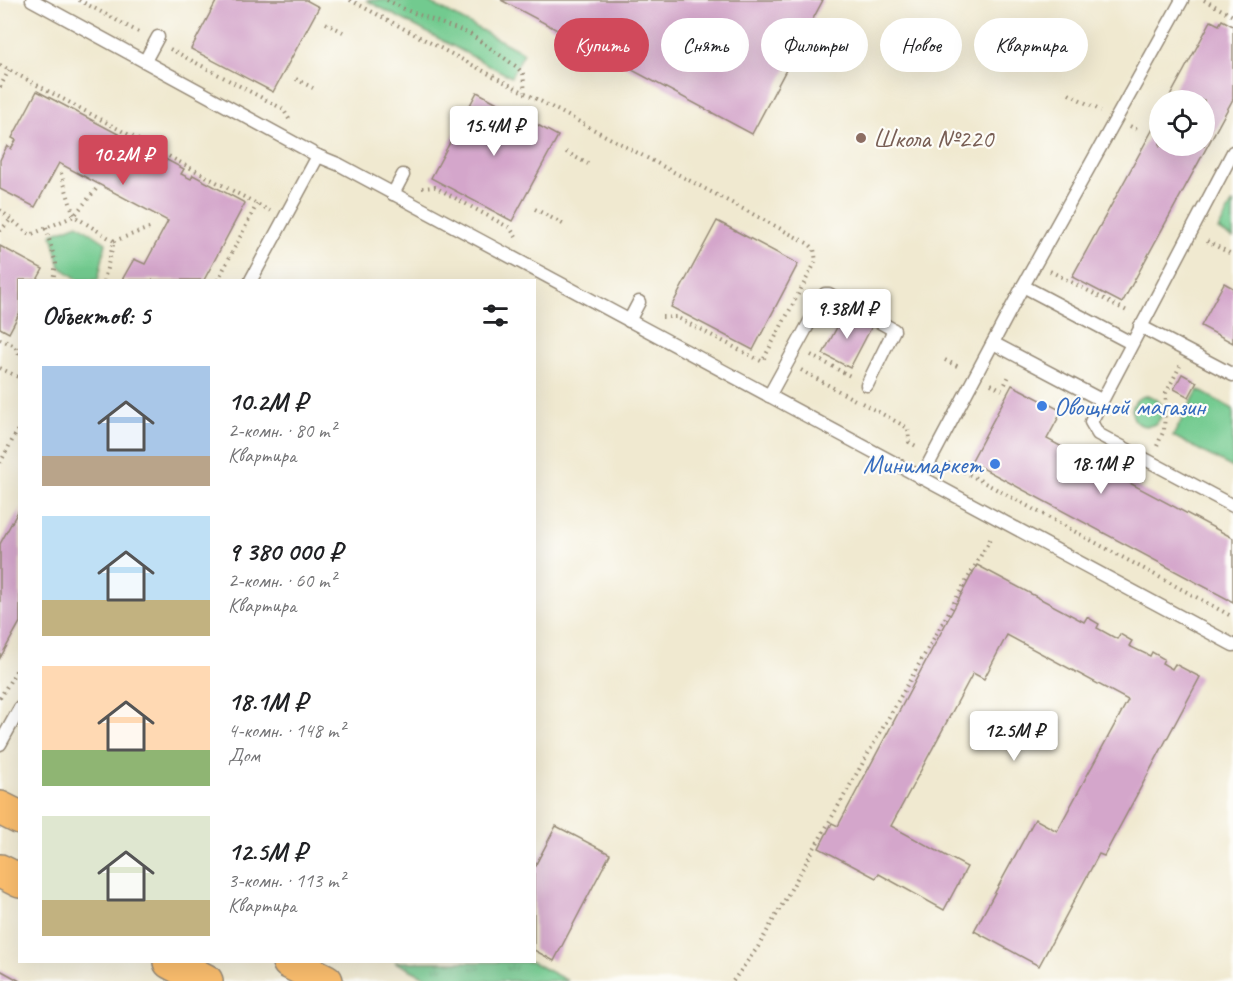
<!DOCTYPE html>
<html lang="ru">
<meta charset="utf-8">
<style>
body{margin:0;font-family:Caveat,sans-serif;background:#f2f2f2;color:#202124;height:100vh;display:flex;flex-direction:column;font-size:22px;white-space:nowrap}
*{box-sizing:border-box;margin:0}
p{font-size:20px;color:#757577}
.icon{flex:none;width:33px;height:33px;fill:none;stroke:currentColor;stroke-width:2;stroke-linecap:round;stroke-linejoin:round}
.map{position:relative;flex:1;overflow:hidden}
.side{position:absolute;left:18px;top:279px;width:518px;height:684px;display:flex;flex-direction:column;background:#fff;border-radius:0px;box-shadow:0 6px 24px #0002}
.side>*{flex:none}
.top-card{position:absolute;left:554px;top:18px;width:570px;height:54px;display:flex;gap:12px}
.controls{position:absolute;left:1149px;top:90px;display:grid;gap:12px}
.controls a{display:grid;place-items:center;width:66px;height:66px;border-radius:50%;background:#fff;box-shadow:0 6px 24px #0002;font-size:30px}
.price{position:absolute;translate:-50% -51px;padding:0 14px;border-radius:6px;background:#fff;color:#222;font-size:20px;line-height:39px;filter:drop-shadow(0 2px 3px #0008)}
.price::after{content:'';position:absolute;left:50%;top:36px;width:18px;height:14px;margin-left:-9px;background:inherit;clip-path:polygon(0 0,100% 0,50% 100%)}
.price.on{background:#d1495b;color:#fff}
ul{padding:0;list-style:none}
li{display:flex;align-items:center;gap:18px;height:150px;padding:0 24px}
li span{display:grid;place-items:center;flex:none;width:168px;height:120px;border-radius:0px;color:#555}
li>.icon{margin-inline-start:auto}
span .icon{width:72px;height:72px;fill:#fffc;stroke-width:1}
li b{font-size:26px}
h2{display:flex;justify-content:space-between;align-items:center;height:72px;padding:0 24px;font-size:26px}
.pill{padding:0 21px;border-radius:27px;background:#fff;box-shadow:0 6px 24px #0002;font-size:21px;line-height:54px}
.pill.on{background:#d1495b;color:#fff}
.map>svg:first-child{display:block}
</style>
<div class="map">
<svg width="1233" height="981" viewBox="0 0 1233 981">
<defs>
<pattern id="grass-tufts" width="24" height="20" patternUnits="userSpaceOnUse" patternTransform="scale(1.5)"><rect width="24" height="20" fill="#72ca8f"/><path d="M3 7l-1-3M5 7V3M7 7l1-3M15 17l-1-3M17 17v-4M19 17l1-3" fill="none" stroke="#5fa474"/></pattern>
</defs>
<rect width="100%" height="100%" fill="#fdfcf7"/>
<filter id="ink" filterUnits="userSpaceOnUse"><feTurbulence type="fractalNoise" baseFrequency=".0167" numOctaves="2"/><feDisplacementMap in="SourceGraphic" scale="12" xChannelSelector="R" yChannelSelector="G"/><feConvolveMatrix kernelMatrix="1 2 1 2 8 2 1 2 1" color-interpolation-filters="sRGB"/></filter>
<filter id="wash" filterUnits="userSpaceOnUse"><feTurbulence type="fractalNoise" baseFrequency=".008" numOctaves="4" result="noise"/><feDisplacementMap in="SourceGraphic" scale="24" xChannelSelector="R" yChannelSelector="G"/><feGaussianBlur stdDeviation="1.35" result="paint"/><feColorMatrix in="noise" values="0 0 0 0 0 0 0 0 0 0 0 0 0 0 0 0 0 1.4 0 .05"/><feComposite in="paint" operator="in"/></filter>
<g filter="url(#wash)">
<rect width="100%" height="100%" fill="#f0e9d0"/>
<polygon fill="url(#grass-tufts)" stroke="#567a56" stroke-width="1.5" points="395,962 532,962 568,981 433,981"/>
<g fill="#72ca8f" stroke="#567a56" stroke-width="1.5">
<polygon points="366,0 425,0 524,53 511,77"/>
<polygon points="1233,202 1233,238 1218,230"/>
<polygon points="78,224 106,243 98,280 79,280 60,267 52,234"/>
<polygon points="1198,390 1233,409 1233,468 1173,436"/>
<circle cx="1147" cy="411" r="15"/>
</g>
<g id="blocks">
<g fill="#d4a6cb">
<polygon points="217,0 306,0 319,7 273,92 191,49"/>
<polygon points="501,0 823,0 752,134"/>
<polygon points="1222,20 1233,26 1233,99 1122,303 1072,277 1160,116 1160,146 1204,146 1204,100 1168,100 1211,21 1219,25"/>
<polygon points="37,91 184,169 181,174 191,179 193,175 245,203 204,280 122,280 134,259 145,264 168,221 59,163 35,207 0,189 0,160 7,146 11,149 16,140 12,138"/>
<polygon points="477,92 558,136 512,221 431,178"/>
<polygon points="717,221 798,264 753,350 671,307"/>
<polygon points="0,246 43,269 37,280 20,280 20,312 9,333 0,328"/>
<polygon points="1224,283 1233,288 1233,343 1201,326"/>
<polygon points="845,312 872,326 850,368 823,354"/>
<polygon points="1182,374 1197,382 1189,397 1174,389"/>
<polygon points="1012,385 1062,411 1047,439 1233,538 1233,602 971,462"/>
<polygon points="20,508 20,622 0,658 0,544"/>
<polygon points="977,565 1084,622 1087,617 1099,624 1097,628 1117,639 1120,634 1132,641 1129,646 1150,656 1152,652 1164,659 1162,663 1172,669 1175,664 1200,677 1104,856 1099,854 1039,966 974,931 1035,819 1057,831 1128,700 1007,635 984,679 973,673 891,826 967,867 944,910 879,874 876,878 819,848 832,823 838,826"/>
<polygon points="556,826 610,854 554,961 534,950 534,868"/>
<polygon points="0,970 20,981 0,981"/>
</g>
</g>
</g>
<g filter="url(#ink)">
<use href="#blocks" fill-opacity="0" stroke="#968a77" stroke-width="1.5"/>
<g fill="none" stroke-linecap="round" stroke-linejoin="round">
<g stroke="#968a77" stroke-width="15">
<g id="lane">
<polyline points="32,0 318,156 340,165 1233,645"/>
<polyline points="145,61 158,37"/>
<polyline points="1233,152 1091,422 1098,434 1233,506"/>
<polyline points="393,194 403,175"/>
<polyline points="251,280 318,156"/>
<polyline points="1023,286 1131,343"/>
<polyline points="629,321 639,302"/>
<polyline points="1140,326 1233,375"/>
<polyline points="993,343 1101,400"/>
<polyline points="769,396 825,294 829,294 894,330 867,385"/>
<polyline points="921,478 1023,286 1182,0"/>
<polyline points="0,744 20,708"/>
</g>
</g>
<g stroke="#968a77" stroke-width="36">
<g id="highway">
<polyline points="0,808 20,818"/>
<polyline points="0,871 20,881"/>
<polyline points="170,962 206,981"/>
<polyline points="289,962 326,981"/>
</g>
</g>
<g stroke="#968a77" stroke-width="4" stroke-dasharray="1.5 4.5" stroke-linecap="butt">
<polyline points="79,0 142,34"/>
<polyline points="350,0 809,244 814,249 816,261 762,362"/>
<polyline points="387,0 406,10 470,34 517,67 523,74 525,92"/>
<polyline points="1204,0 1233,16"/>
<polyline points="326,23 343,32"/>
<polyline points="170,49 283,109 289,119"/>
<polyline points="0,65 270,211"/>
<polyline points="296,79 313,88"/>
<polyline points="0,87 9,70"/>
<polyline points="1069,94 1101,111"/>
<polyline points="1130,126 1140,131"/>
<polyline points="566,152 588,164"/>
<polyline points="61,173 74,216 97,188"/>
<polyline points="422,188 435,187 510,228 516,237"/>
<polyline points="535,209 563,224"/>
<polyline points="0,210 30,235 74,216 114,241 104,280"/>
<polyline points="46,228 56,264 53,280"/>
<polyline points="0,231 11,219"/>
<polyline points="114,241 152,227"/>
<polyline points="1207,241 1233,255"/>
<polyline points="1050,271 1129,312"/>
<polyline points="218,280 257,204"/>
<polyline points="662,317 676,317 763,362"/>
<polyline points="0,339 15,346 20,356"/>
<polyline points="811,355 852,377"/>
<polyline points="945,360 961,368"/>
<polyline points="0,368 20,378"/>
<polyline points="801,370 855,400"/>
<polyline points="991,384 1002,390"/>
<polyline points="1005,384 1009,376"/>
<polyline points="862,403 908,428 909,442 918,447"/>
<polyline points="1157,446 1164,430 1166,393 1180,366"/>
<polyline points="0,463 20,426"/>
<polyline points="948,463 1233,617"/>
<polyline points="0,698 20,664"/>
<polyline points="733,981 758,947 992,536"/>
</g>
<use href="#lane" stroke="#fff" stroke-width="12"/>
<use href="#highway" stroke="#fbbe6e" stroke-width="33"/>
</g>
</g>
<circle fill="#8d6e63" stroke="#fdfcf7" stroke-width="2" cx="861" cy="138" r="6"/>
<g fill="#3f7fe0" stroke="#fdfcf7" stroke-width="2">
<circle cx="1042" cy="406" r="6"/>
<circle cx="995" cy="464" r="6"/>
</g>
<g text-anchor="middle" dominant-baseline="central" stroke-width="4.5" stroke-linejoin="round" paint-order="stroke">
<g font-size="26" fill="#785e54" stroke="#fdfcf7" text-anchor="start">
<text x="873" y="138">Школа №220</text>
</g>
<g font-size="26" fill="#366cbe" stroke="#fdfcf7" text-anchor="start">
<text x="1054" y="406">Овощной магазин</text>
<text x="983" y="464" text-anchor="end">Минимаркет</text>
</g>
</g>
</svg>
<div class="controls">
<a><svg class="icon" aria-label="locate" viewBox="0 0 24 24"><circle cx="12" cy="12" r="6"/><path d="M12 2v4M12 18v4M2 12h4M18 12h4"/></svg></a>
</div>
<b class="price" style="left:494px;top:157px">15.4M ₽</b>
<b class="price on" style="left:123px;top:186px">10.2M ₽</b>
<b class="price" style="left:847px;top:340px">9.38M ₽</b>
<b class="price" style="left:1101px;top:495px">18.1M ₽</b>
<b class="price" style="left:1014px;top:762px">12.5M ₽</b>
<div class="top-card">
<a class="pill on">Купить</a>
<a class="pill">Снять</a>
<a class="pill">Фильтры</a>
<a class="pill">Новое</a>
<a class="pill">Квартира</a>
</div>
<section class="side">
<h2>Объектов: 5<svg class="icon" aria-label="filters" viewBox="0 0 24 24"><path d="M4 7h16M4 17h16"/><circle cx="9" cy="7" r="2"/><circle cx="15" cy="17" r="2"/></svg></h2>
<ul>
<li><span style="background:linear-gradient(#a9c7e8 75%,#b9a48a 0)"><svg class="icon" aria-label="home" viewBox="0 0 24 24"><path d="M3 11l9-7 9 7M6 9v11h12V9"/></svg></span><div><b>10.2M ₽</b><p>2-комн. · 80 m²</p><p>Квартира</p></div></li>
<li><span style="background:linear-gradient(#bfe0f5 70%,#c2b280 0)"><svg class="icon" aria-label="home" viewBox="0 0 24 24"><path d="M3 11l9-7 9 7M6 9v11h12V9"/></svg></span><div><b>9 380 000 ₽</b><p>2-комн. · 60 m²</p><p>Квартира</p></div></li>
<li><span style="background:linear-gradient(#ffd9b3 70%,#8fb573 0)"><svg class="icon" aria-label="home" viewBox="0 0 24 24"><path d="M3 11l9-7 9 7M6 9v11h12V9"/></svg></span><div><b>18.1M ₽</b><p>4-комн. · 148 m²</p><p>Дом</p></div></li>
<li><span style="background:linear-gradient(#dfe7d0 70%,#c2b280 0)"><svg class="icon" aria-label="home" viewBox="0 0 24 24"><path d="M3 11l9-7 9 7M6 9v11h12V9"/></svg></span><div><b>12.5M ₽</b><p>3-комн. · 113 m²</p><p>Квартира</p></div></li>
</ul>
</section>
</div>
